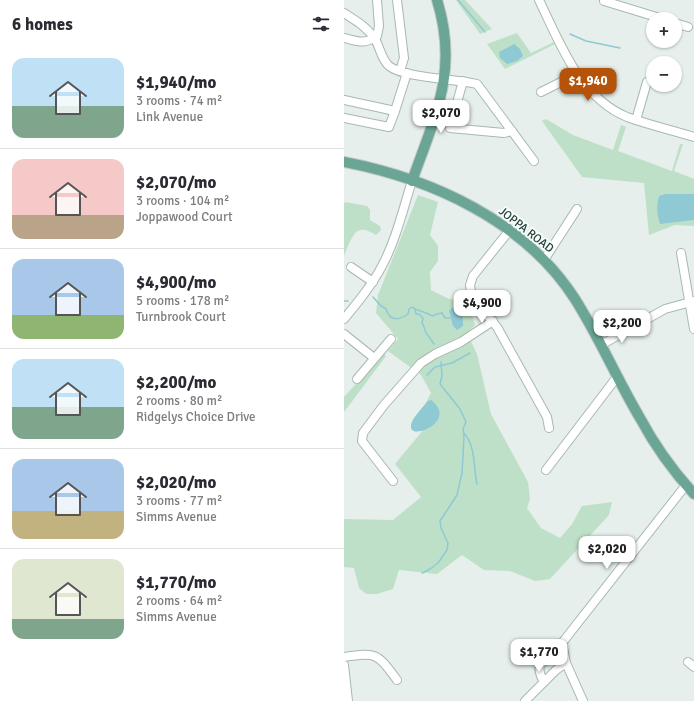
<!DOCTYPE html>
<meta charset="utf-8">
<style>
body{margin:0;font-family:Signika,sans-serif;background:#f7f7f7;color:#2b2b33;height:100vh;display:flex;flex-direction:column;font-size:15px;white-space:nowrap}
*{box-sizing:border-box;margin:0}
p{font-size:13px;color:#7c7c81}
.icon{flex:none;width:22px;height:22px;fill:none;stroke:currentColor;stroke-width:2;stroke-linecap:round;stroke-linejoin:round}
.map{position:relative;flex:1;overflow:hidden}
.panel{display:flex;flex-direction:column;background:#fff;width:344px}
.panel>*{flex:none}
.controls{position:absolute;left:302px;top:12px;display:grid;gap:8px}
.controls a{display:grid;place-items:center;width:36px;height:36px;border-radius:50%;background:#fff;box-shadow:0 1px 3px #0004;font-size:20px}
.price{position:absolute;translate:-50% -34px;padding:0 9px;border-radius:8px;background:#fff;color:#222;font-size:13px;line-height:26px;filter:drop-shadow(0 1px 2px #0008)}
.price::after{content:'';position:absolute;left:50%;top:24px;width:12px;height:9px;margin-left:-6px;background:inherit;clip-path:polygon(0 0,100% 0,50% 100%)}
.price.current{background:#b45309;color:#fff}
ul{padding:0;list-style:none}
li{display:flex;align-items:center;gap:12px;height:100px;padding:0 12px}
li+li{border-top:1px solid #e1e1e2}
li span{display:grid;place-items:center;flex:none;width:112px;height:80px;border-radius:12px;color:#555}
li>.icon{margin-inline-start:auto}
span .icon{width:48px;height:48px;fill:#fffc;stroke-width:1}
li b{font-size:17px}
h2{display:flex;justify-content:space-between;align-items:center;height:48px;padding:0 12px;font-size:17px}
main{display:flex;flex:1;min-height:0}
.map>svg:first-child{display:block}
</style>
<main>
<section class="panel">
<h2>6 homes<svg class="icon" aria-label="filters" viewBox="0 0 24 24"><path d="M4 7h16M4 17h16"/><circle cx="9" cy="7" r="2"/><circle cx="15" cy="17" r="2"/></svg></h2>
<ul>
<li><span style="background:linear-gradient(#bfe0f5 60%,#7fa58c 0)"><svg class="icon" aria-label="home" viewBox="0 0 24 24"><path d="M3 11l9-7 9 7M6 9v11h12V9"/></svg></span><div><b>$1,940/mo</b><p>3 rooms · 74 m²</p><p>Link Avenue</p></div></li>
<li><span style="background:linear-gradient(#f6c9c9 70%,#b9a48a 0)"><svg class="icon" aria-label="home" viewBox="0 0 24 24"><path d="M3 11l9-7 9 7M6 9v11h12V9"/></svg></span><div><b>$2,070/mo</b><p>3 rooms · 104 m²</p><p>Joppawood Court</p></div></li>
<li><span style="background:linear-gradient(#a9c7e8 70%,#8fb573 0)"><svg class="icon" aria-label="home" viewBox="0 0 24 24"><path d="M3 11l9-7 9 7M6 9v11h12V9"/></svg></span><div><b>$4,900/mo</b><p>5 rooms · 178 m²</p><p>Turnbrook Court</p></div></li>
<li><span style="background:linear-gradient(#bfe0f5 60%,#7fa58c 0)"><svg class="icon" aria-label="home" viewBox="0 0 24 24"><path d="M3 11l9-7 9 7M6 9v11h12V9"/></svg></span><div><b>$2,200/mo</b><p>2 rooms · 80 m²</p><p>Ridgelys Choice Drive</p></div></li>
<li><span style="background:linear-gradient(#a9c7e8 65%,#c2b280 0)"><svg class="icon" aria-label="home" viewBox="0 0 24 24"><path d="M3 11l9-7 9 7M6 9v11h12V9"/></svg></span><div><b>$2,020/mo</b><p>3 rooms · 77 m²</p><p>Simms Avenue</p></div></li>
<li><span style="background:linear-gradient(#dfe7d0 75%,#7fa58c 0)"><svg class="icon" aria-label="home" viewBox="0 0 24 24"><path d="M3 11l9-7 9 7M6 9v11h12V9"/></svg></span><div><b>$1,770/mo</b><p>2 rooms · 64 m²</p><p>Simms Avenue</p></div></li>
</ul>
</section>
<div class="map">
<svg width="350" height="701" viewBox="0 0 350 701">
<rect width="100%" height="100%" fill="#e6efeb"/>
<g fill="#bfe0c8">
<polygon points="112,0 121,0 148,29 136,34"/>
<polygon points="173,33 187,53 210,42 211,44 161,69 143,44"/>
<polygon points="202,119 229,135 269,150 277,125 282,127 274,151 328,171 336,144 339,144 330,171 350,179 350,226 331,225 305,235 300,183 238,177 198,121"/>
<polygon points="74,195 94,202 86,235 94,246 94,261 86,272 87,290 105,299 114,300 122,307 129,318 131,325 123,333 133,354 147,414 184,482 186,499 183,508 197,528 216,538 228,524 238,506 268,502 265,515 206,579 191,581 166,571 140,570 118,555 93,574 55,570 49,589 33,594 22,594 15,588 10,568 0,567 0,519 49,520 77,497 51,464 85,423 79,415 80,406 87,393 77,375 44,351 54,339 32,313 34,295"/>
<path d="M2,202L23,206L26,210V220L36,226L37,230L32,235C28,233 22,229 17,230C9,230 3,249 0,256V203Z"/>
<polygon points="40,353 42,356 0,412 0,397"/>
</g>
<g fill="#8ec9d4">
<polygon points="170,44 176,49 179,56 173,61 163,64 156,58 155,52"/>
<path d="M322,194H350V220L316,224C313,215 312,206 315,196Z"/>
<path d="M115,306L119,312C117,317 120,321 119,326L113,330L109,326L105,311L109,307Z"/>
<path d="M87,400C90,402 91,404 93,406C106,425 65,440 67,426C67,419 80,406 84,401Z"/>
</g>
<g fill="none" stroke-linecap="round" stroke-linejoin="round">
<g stroke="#8ec9d4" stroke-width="1.5">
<polyline points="114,0 141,32"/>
<polyline points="226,34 242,41 276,48"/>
<path d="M29,297C34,302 35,306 42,309C46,322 55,320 64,314L65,309L68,307C75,312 81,311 88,316L93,314L98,313L101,318H106"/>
<polyline points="0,301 4,301"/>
<path d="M71,309L72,314H75L79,318L78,323C80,325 80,328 81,330C82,334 87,339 90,344"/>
<polyline points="83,375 91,367 108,363 126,353"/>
<path d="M120,433C132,447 129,466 133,484"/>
<polyline points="78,573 86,569 94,563 103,550 104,543 97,528 96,521 113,495 118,473 120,436 119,429 122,422 116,409 96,384 98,376 97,362"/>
</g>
<g stroke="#a8b8b2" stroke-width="10">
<g id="minor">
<polyline points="53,0 60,58 56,71"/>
<path d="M195,0C216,43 235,97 283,117C305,125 328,130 350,137"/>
<polyline points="260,1 319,19"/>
<path d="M0,13C11,20 23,27 31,39C36,47 37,59 45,66C60,78 112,79 133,84L190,161"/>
<polyline points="331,23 344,27"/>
<path d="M0,38C14,41 20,45 33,36L35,26L33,0"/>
<polyline points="119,81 106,128 160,133 168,131"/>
<polyline points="197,92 233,74"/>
<polyline points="0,100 51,111"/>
<polyline points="0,118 45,127 51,111 63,73"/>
<polyline points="292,120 303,82"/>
<polyline points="165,231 129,276 126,285 128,298 153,327 203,417 205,428"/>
<polyline points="337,253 350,329"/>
<polyline points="200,260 233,209"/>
<polyline points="7,267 29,282"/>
<path d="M0,319C14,302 28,285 38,266C52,240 59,209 68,181"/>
<polyline points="0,334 30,358"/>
<polyline points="257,345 321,309 350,301"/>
<polyline points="13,379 47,339"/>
<polyline points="202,470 273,377"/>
<polyline points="49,481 18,441 19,433 40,405 77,363 91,354 117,342 149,321"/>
<path d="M0,657C33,652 33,653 53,680"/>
<polyline points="344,662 350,667"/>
<polyline points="0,665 4,701"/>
<path d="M200,682C197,677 194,671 196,665L212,651L218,647"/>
<polyline points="181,701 212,670 222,663"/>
<polyline points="239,701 222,663 218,643 342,485"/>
</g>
</g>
<g stroke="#c2cac8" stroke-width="12">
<g id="major">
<path d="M0,162C88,179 181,221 231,299C255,337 273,379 296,418C311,446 329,471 350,494"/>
<path d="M68,181C91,116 115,71 93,0"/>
</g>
</g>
<use href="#minor" stroke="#fff" stroke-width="8"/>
<use href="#major" stroke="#6aa596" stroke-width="10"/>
</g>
<g text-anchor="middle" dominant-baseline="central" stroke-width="4" stroke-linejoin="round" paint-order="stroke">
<g font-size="12" fill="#24423a" stroke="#f7fbf9">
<text transform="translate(182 230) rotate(38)">JOPPA ROAD</text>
</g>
</g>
</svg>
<div class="controls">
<a>+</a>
<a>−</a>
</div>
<b class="price current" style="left:244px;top:102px">$1,940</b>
<b class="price" style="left:97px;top:134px">$2,070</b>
<b class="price" style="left:138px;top:324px">$4,900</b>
<b class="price" style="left:278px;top:344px">$2,200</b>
<b class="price" style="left:263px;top:570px">$2,020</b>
<b class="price" style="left:195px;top:673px">$1,770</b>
</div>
</main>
